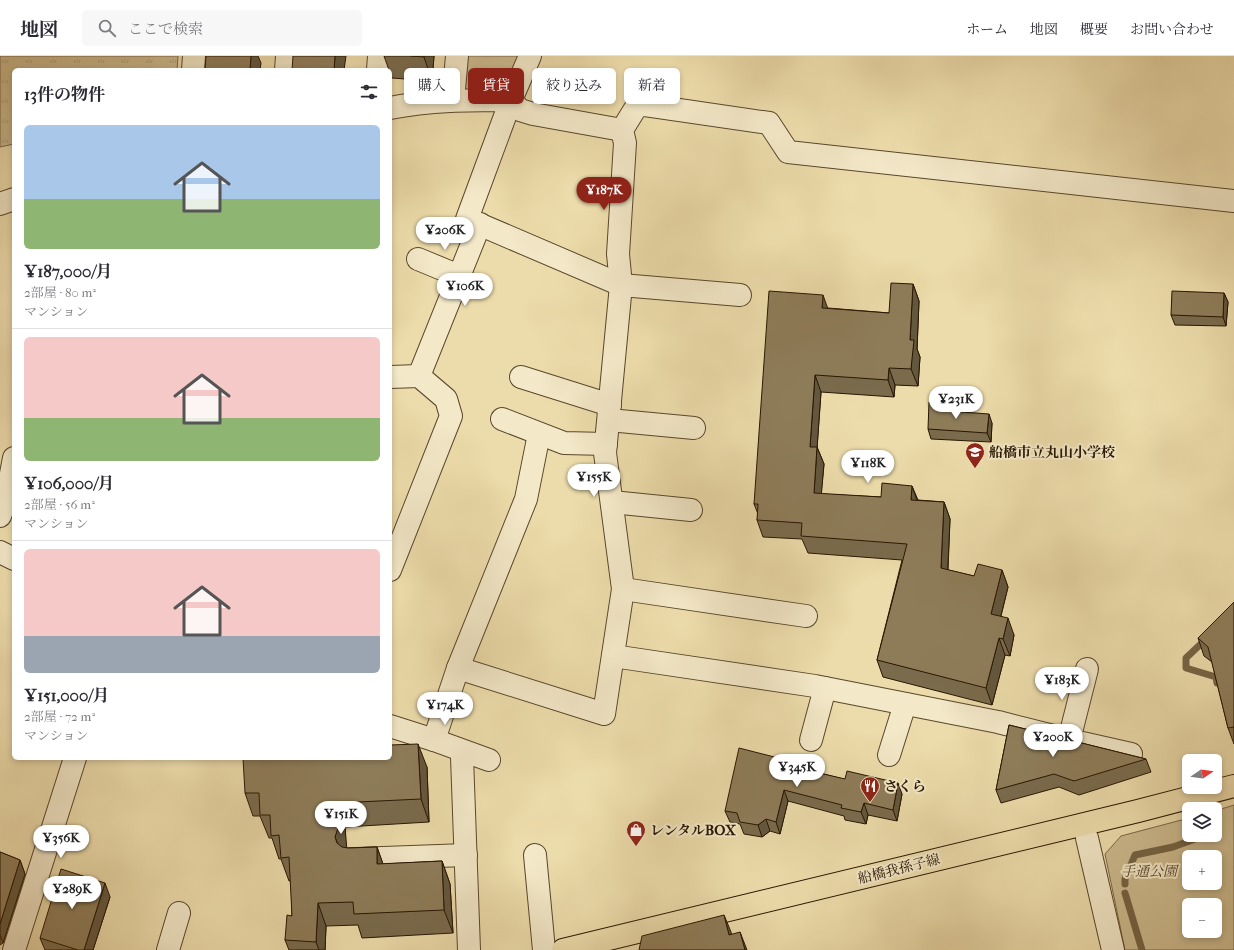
<!DOCTYPE html>
<html lang="ja">
<meta charset="utf-8">
<style>
body{margin:0;font-family:"IM FELL French Canon","Noto Serif JP",serif;background:#f7f7f7;color:#2b2b33;height:100vh;display:flex;flex-direction:column;font-size:15px;white-space:nowrap}
*{box-sizing:border-box;margin:0}
p{font-size:13px;color:#7c7c81}
.icon{flex:none;width:22px;height:22px;fill:none;stroke:currentColor;stroke-width:2;stroke-linecap:round;stroke-linejoin:round}
.map{position:relative;flex:1;overflow:hidden}
.side{position:absolute;left:12px;top:12px;width:380px;height:692px;display:flex;flex-direction:column;background:#fff;border-radius:6px;box-shadow:0 2px 6px #0003}
.side>*{flex:none}
.hud{position:absolute;left:404px;top:12px;width:380px;height:36px;display:flex;gap:8px}
.needle{width:26px;rotate:77deg}
.fabs{position:absolute;left:1182px;top:698px;display:grid;gap:8px}
.fabs a{display:grid;place-items:center;width:40px;height:40px;border-radius:6px;background:#fff;box-shadow:0 2px 6px #0003;font-size:20px}
.price{position:absolute;translate:-50% -34px;padding:0 9px;border-radius:14px;background:#fff;color:#222;font-size:13px;line-height:26px;filter:drop-shadow(0 1px 2px #0008)}
.price::after{content:'';position:absolute;left:50%;top:24px;width:12px;height:9px;margin-left:-6px;background:inherit;clip-path:polygon(0 0,100% 0,50% 100%)}
.price.active{background:#8f2418;color:#fff}
ul{padding:0;list-style:none}
li{display:grid;align-content:center;gap:8px;height:212px;padding:0 12px}
li+li{border-top:1px solid #e1e1e2}
li span{display:grid;place-items:center;height:124px;border-radius:6px;color:#555}
li>.icon{margin-inline-start:auto}
span .icon{width:72px;height:72px;fill:#fffc;stroke-width:1}
li b{font-size:17px}
h2{display:flex;justify-content:space-between;align-items:center;height:48px;padding:0 12px;font-size:17px}
.chip{padding:0 14px;border-radius:6px;background:#fff;box-shadow:0 2px 6px #0003;font-size:14px;line-height:36px}
.chip.active{background:#8f2418;color:#fff}
header{display:flex;align-items:center;gap:24px;box-sizing:border-box;height:56px;padding:0 20px;background:#fff;border-bottom:1px solid #e1e1e2}
header strong{font-size:19px}
nav{display:flex;gap:22px;margin-inline-start:auto;font-size:14px}
.search{width:280px;height:36px;background:#f7f7f7;display:flex;align-items:center;gap:10px;box-sizing:border-box;padding:0 14px;border-radius:6px;color:#7c7c81;font-size:15px}
.map>svg:first-child{display:block}
</style>
<header>
<strong>地図</strong>
<div class="search"><svg class="icon" aria-label="search" viewBox="0 0 24 24"><circle cx="10" cy="10" r="6"/><path d="M15 15l6 6"/></svg>ここで検索</div>
<nav><a>ホーム</a><a>地図</a><a>概要</a><a>お問い合わせ</a></nav>
</header>
<div class="map">
<svg width="1234" height="894" viewBox="0 0 1234 894">
<defs>
<pattern id="grass-tufts" width="24" height="20" patternUnits="userSpaceOnUse"><rect width="24" height="20" fill="#ccba8e"/><path d="M3 7l-1-3M5 7V3M7 7l1-3M15 17l-1-3M17 17v-4M19 17l1-3" fill="none" stroke="#af9f79"/></pattern>
</defs>
<rect width="100%" height="100%" fill="#eddcab"/>
<filter id="stains"><feTurbulence type="fractalNoise" baseFrequency=".005" numOctaves="4"/><feColorMatrix values="0 0 0 0 .2 0 0 0 0 .09 0 0 0 0 .02 0 0 0 .5 -.17"/></filter>
<radialGradient id="worn" r=".72"><stop offset=".6" stop-color="#630" stop-opacity="0"/><stop offset="1" stop-color="#630" stop-opacity=".3"/></radialGradient>
<polygon fill="url(#grass-tufts)" stroke="#7a6848" points="0,0 178,0 177,14 14,14 14,88 0,91"/>
<g fill="#ccba8e" stroke="#7a6848" fill-rule="evenodd">
<polygon points="464,0 521,0 506,37 460,33"/>
<path d="M1234,749V894H1125L1105,798L1121,780L1189,762V779H1215V755ZM1189,801H1215V827H1189ZM1189,849H1215V875H1189Z"/>
</g>
<g fill="none" stroke-linecap="round" stroke-linejoin="round">
<g stroke="#766444" stroke-width="7">
<polyline points="1206,583 1186,602 1186,612 1216,621 1217,627"/>
<polyline points="1125,828 1125,823 1135,799 1173,791 1206,779"/>
<polyline points="1125,837 1142,894"/>
</g>
<g stroke="#59472c" stroke-width="24">
<g id="minor">
<polyline points="530,0 511,44 467,163 621,229 740,239"/>
<polyline points="193,14 194,0"/>
<polyline points="286,14 287,0"/>
<polyline points="378,14 379,0"/>
<polyline points="453,44 457,0"/>
<path d="M390,52C430,44 470,44 511,44L520,54L533,58L622,74"/>
<polyline points="0,148 14,143"/>
<polyline points="418,203 459,220"/>
<polyline points="419,320 480,168"/>
<polyline points="390,321 419,320 446,343 451,360 390,514"/>
<polyline points="521,321 610,349"/>
<polyline points="502,363 564,387 606,388"/>
<polyline points="609,364 694,372"/>
<polyline points="612,446 691,454"/>
<polyline points="0,460 6,444 14,402"/>
<polyline points="0,496 14,503"/>
<polyline points="623,533 806,560"/>
<polyline points="613,600 815,630 998,666 1069,684 1131,698"/>
<polyline points="458,612 604,658 623,533 605,397 621,229 618,198 625,87 622,74 638,48 769,67 788,96 1234,145"/>
<polyline points="390,670 434,684 489,704"/>
<polyline points="434,684 458,612 526,443 539,378"/>
<polyline points="811,684 825,632"/>
<polyline points="1069,684 1087,613"/>
<polyline points="889,699 905,648"/>
<polyline points="462,701 469,894"/>
<polyline points="1087,782 1113,894"/>
<polyline points="535,799 544,894"/>
<polyline points="356,803 466,799"/>
<polyline points="14,894 75,702"/>
<polyline points="168,894 179,857"/>
</g>
</g>
<g stroke="#281501" stroke-width="24">
<polyline id="major" points="563,894 1138,755 1234,730"/>
</g>
<use href="#minor" stroke="#f3e8c8" stroke-width="22"/>
<use href="#major" stroke="#eddcab" stroke-width="22"/>
</g>
<g fill="#7a6b4d" stroke="#281501">
<polygon points="384,0 434,0 432,25 392,22 390,17 390,14 389,14"/>
<polygon points="913,228 919,245 917,293 920,301 918,330 895,329 894,341 821,336 817,391 824,408 821,438 881,441 912,430 918,444 944,446 950,463 948,514 974,520 1002,514 1008,531 1001,560 1014,579 1010,600 1005,599 992,649 883,621 877,604 902,504 808,497 802,483 763,481 757,464 758,458 754,448 828,252 889,257"/>
<polygon points="1224,237 1228,246 1226,270 1175,269 1171,259"/>
<polygon points="951,355 992,367 991,386 931,383 928,373"/>
<polygon points="1234,546 1234,688 1228,672 1212,606 1204,600 1198,582"/>
<polygon points="1009,669 1146,703 1151,716 1079,739 1059,731 1001,747 996,734"/>
<polygon points="790,705 792,710 902,738 897,765 868,759 866,768 845,764 844,760 788,745 780,778 770,775 762,781 744,778 740,768 730,766 725,755"/>
<polygon points="427,711 429,766 345,771 346,792 377,791 383,808 442,805 450,828 453,877 362,882 358,869 326,870 325,894 289,894 285,884 292,860 291,825 289,825 281,803 279,803 272,782 269,782 260,760 253,760 245,737"/>
<polygon points="0,796 20,804 25,818 3,887 0,889"/>
<polygon points="110,841 93,894 45,894 40,882"/>
</g>
<g fill="#63573e" stroke="#281501">
<polygon points="251,0 258,0 261,7 260,14 250,14"/>
<polygon points="335,0 346,0 344,14 334,14"/>
<polygon points="424,0 434,0 432,25 424,1"/>
<polygon points="913,228 919,245 917,293 920,301 918,330 911,313 910,284"/>
<polygon points="1224,237 1228,246 1226,270 1223,261"/>
<polygon points="823,239 829,256 822,252"/>
<polygon points="889,312 895,329 894,341 888,324"/>
<polygon points="815,319 821,336 816,408 810,391"/>
<polygon points="948,348 952,357 948,355"/>
<polygon points="989,358 992,367 991,386 987,377"/>
<polygon points="817,391 824,408 820,454 814,437"/>
<polygon points="912,430 918,447 911,444"/>
<polygon points="944,446 950,463 947,529 941,512"/>
<polygon points="1002,514 1008,531 997,575 991,558"/>
<polygon points="1008,562 1014,579 1010,600 1003,583"/>
<polygon points="999,582 1005,599 992,649 986,632"/>
<polygon points="418,688 427,711 429,766 421,743"/>
<polygon points="898,727 902,738 897,765 893,754"/>
<polygon points="784,734 788,745 780,778 776,766"/>
<polygon points="337,747 345,771 347,795 344,804 335,781"/>
<polygon points="864,747 868,759 866,768 861,756"/>
<polygon points="766,763 770,775 762,781 758,769"/>
<polygon points="377,791 385,814 377,808"/>
<polygon points="20,804 25,818 3,887 0,879 0,868"/>
<polygon points="442,805 450,828 453,877 444,854"/>
<polygon points="105,827 110,841 93,894 84,894"/>
<polygon points="318,847 326,870 325,894 319,894 316,886"/>
<polygon points="724,859 731,876 735,894 729,879"/>
<polygon points="740,876 747,894 745,894"/>
</g>
<g fill="#8e7c59" stroke="#281501">
<polygon points="206,0 251,0 250,14 205,14"/>
<polygon points="293,0 335,0 334,14 292,14"/>
<polygon points="411,0 424,0 424,1"/>
<polygon points="891,227 913,228 910,284 914,284 911,313 889,312 888,324 815,319 810,391 817,391 814,437 881,441 882,427 912,430 911,444 944,446 941,512 974,520 978,508 1002,514 991,558 1008,562 1003,583 999,582 986,632 877,604 907,488 801,480 802,467 757,464 758,448 754,448 769,235 823,239 822,252 889,257"/>
<polygon points="1172,235 1224,237 1223,261 1171,259"/>
<polygon points="929,346 948,348 948,355 989,358 987,377 928,373"/>
<polygon points="1234,546 1234,671 1228,672 1208,591 1198,582"/>
<polygon points="1009,669 1146,703 1074,725 1054,718 996,734"/>
<polygon points="418,688 421,743 337,747 338,772 335,781 337,787 342,791 348,792 377,791 377,808 442,805 444,854 354,858 353,846 318,847 316,886 285,884 287,859 292,860 289,801 281,802 279,779 271,780 270,759 260,759 259,737 245,737 243,702 390,702 390,689"/>
<polygon points="739,692 790,705 789,710 845,723 847,715 898,727 893,754 864,747 861,756 841,752 842,749 784,734 776,766 766,763 758,769 740,766 737,757 725,755"/>
<polygon points="0,796 20,804 0,868"/>
<polygon points="61,813 105,827 84,894 78,894 40,882"/>
<polygon points="724,859 729,879 740,876 745,894 639,894 642,880"/>
</g>
<defs>
<g id="school-pin" transform="scale(1)"><path d="M0 17L-7.5 6A9.5 9.5 0 1 1 7.5 6Z" fill="#8f2418" stroke="#f3e8c8"/><path d="M0-5L7-2L0 1L-7-2ZM-4 1L0 2.5L4 1V4Q0 6-4 4Z" fill="#fff"/></g>
<g id="restaurant-pin" transform="scale(1)"><path d="M0 17L-7.5 6A9.5 9.5 0 1 1 7.5 6Z" fill="#8f2418" stroke="#f3e8c8"/><path d="M-5-6h1v4h1v-4h1v4h1v-4h1v5L-1.5 .5V6h-2V.5L-5-1ZM5-6V6H3V1.5H1.5Q1.5-4 5-6Z" fill="#fff"/></g>
<g id="shop-pin" transform="scale(1)"><path d="M0 17L-7.5 6A9.5 9.5 0 1 1 7.5 6Z" fill="#8f2418" stroke="#f3e8c8"/><path d="M-5-2.5h2.3a2.7 3.5 0 0 1 5.4 0H5L5.5 6h-11ZM-1.5-2.5h3a1.5 2.3 0 0 0-3 0Z" fill="#fff"/></g>
</defs>
<g fill-rule="evenodd">
<use href="#school-pin" x="975" y="396"/>
<use href="#restaurant-pin" x="870" y="730"/>
<use href="#shop-pin" x="636" y="774"/>
</g>
<g text-anchor="middle" dominant-baseline="central" stroke-width="4" stroke-linejoin="round" paint-order="stroke">
<g font-size="14" font-weight="bold" fill="#281501" stroke="#f3e8c8" text-anchor="start">
<text x="989" y="396">船橋市立丸山小学校</text>
<text x="884" y="730">さくら</text>
<text x="650" y="774">レンタルBOX</text>
</g>
<g font-size="14" fill="#281501" stroke="#f3e8c8">
<text transform="translate(899 813) rotate(-14)">船橋我孫子線</text>
</g>
<g font-size="14" font-style="italic" fill="#59472b" stroke="#f3e8c8">
<text x="1149" y="815">手通公園</text>
</g>
</g>
<rect width="100%" height="100%" filter="url(#stains)"/>
<rect width="100%" height="100%" fill="url(#worn)"/>
</svg>
<div class="fabs">
<a><svg class="needle" viewBox="-14 -14 28 28"><path d="M0-13l5 13h-10z" fill="#e53935"/><path d="M0 13l5-13h-10z" fill="#7c7c81"/></svg></a>
<a><svg class="icon" aria-label="layers" viewBox="0 0 24 24"><path d="M12 4l9 5-9 5-9-5zM3 14l9 5 9-5"/></svg></a>
<a>+</a>
<a>−</a>
</div>
<b class="price active" style="left:604px;top:155px">¥187K</b>
<b class="price" style="left:445px;top:195px">¥206K</b>
<b class="price" style="left:465px;top:251px">¥106K</b>
<b class="price" style="left:956px;top:364px">¥231K</b>
<b class="price" style="left:868px;top:428px">¥118K</b>
<b class="price" style="left:594px;top:442px">¥155K</b>
<b class="price" style="left:1062px;top:645px">¥183K</b>
<b class="price" style="left:445px;top:670px">¥174K</b>
<b class="price" style="left:1053px;top:702px">¥200K</b>
<b class="price" style="left:797px;top:732px">¥345K</b>
<b class="price" style="left:341px;top:779px">¥151K</b>
<b class="price" style="left:61px;top:803px">¥356K</b>
<b class="price" style="left:72px;top:854px">¥289K</b>
<div class="hud">
<a class="chip">購入</a>
<a class="chip active">賃貸</a>
<a class="chip">絞り込み</a>
<a class="chip">新着</a>
</div>
<section class="side">
<h2>13件の物件<svg class="icon" aria-label="filters" viewBox="0 0 24 24"><path d="M4 7h16M4 17h16"/><circle cx="9" cy="7" r="2"/><circle cx="15" cy="17" r="2"/></svg></h2>
<ul>
<li><span style="background:linear-gradient(#a9c7e8 60%,#8fb573 0)"><svg class="icon" aria-label="home" viewBox="0 0 24 24"><path d="M3 11l9-7 9 7M6 9v11h12V9"/></svg></span><div><b>¥187,000/月</b><p>2部屋 · 80 m²</p><p>マンション</p></div></li>
<li><span style="background:linear-gradient(#f6c9c9 65%,#8fb573 0)"><svg class="icon" aria-label="home" viewBox="0 0 24 24"><path d="M3 11l9-7 9 7M6 9v11h12V9"/></svg></span><div><b>¥106,000/月</b><p>2部屋 · 56 m²</p><p>マンション</p></div></li>
<li><span style="background:linear-gradient(#f6c9c9 70%,#9aa5b1 0)"><svg class="icon" aria-label="home" viewBox="0 0 24 24"><path d="M3 11l9-7 9 7M6 9v11h12V9"/></svg></span><div><b>¥151,000/月</b><p>2部屋 · 72 m²</p><p>マンション</p></div></li>
</ul>
</section>
</div>
